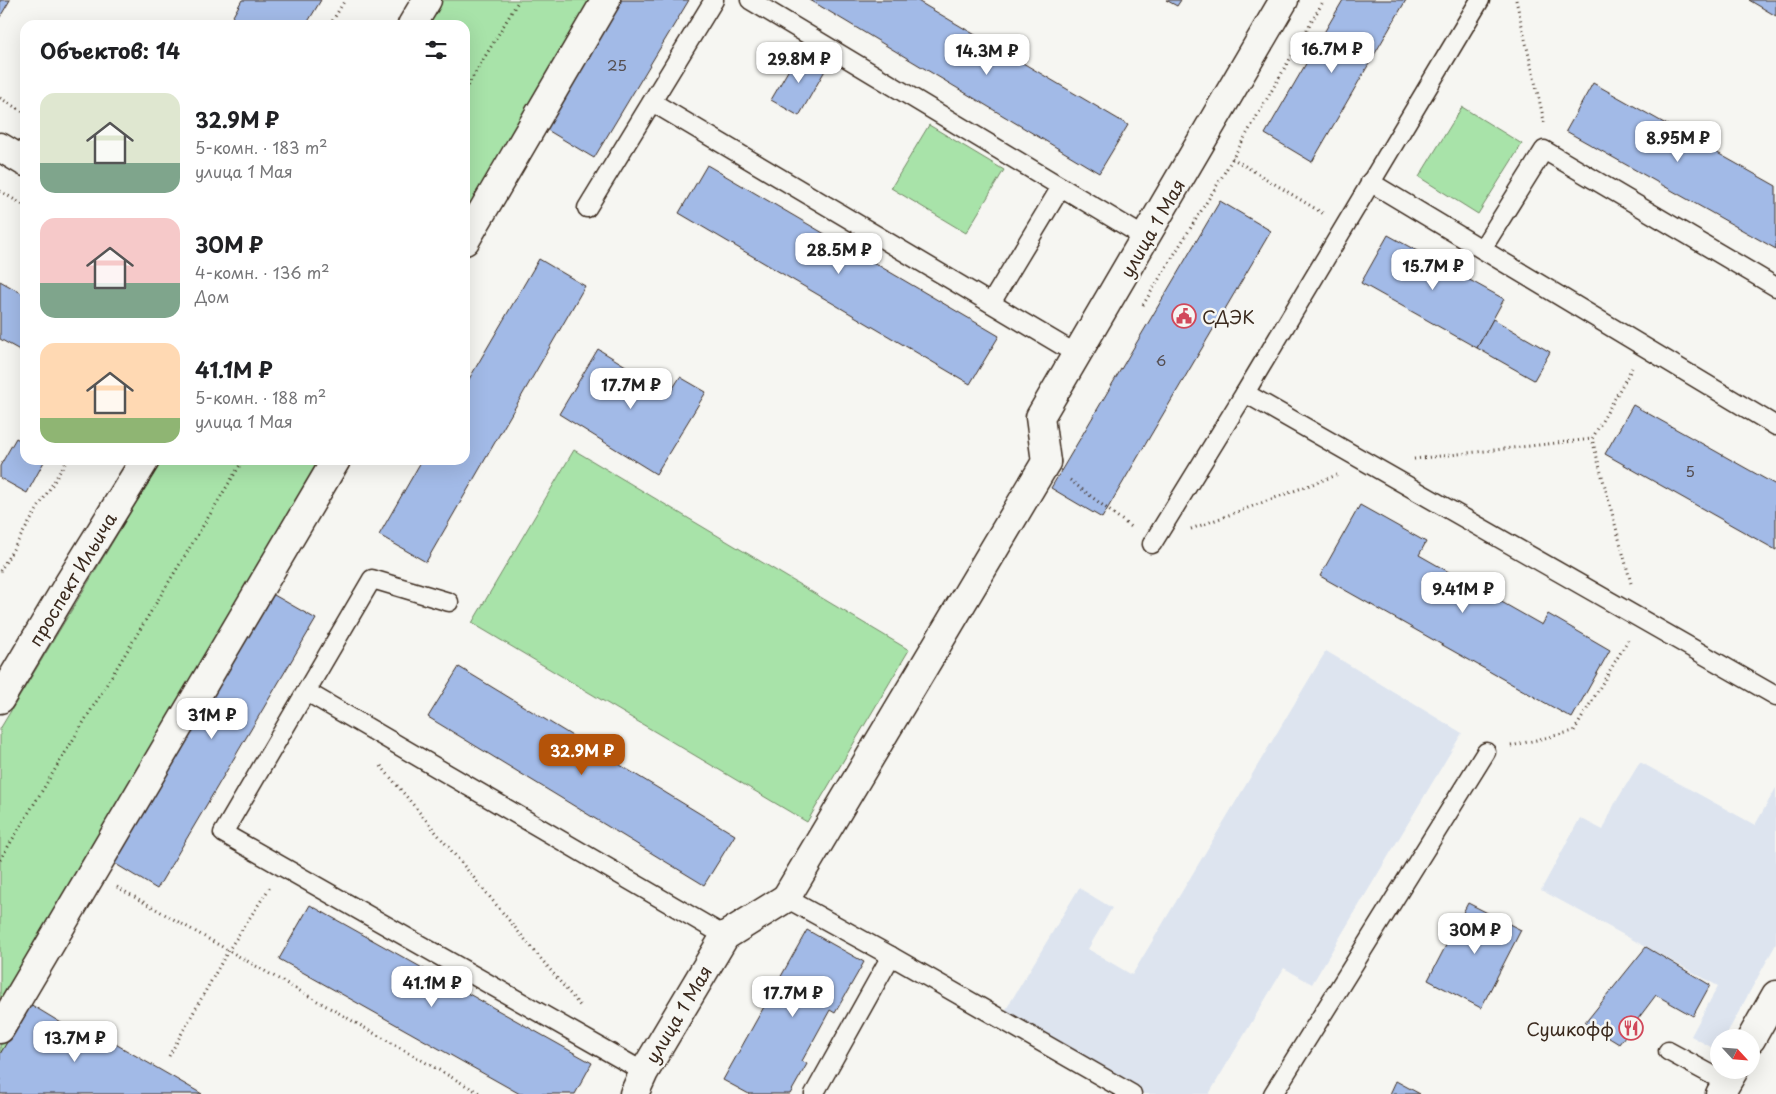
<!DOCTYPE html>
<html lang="ru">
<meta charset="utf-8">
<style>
body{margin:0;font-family:"Playpen Sans",sans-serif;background:#f6f6f6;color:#202124;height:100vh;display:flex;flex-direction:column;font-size:19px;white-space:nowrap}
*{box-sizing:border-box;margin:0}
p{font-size:16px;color:#757577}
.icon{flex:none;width:28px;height:28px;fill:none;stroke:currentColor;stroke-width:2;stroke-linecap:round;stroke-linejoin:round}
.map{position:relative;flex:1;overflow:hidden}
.details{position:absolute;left:20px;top:20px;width:450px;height:445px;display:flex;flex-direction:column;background:#fff;border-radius:15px;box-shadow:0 5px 20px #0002}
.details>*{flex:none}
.needle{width:32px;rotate:116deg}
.fabs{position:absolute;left:1710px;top:1029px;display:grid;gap:10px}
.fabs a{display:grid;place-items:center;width:50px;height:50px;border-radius:50%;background:#fff;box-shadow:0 5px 20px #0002;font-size:25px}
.price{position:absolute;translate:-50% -42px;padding:0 11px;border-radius:10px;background:#fff;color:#222;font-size:16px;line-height:32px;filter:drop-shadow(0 1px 2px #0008)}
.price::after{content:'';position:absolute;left:50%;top:30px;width:15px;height:11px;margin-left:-8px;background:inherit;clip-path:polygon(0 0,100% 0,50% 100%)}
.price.selected{background:#b45309;color:#fff}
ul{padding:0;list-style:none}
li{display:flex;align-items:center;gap:15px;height:125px;padding:0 20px}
li span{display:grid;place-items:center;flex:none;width:140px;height:100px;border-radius:15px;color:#555}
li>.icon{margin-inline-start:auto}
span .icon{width:60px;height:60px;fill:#fffc;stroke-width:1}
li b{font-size:21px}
h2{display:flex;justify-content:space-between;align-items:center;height:60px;padding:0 20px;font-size:21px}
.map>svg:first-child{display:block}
</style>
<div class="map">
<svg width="1776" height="1094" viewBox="0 0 1776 1094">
<rect width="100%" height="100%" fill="#f6f6f2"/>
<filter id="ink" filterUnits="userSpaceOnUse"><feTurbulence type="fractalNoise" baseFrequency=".02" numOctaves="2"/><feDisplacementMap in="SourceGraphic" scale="10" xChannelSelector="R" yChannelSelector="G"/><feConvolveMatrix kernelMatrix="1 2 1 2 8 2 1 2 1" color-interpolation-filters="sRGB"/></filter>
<g filter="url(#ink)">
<g fill="#dde4ef">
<polygon points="1326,651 1462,733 1312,984 1284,968 1209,1094 1144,1094 1005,1011 1079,888 1112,908 1088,949 1132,975"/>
<polygon points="1640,762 1755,825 1776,788 1776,944 1725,1037 1719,1038 1718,1051 1691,1036 1718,986 1541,890 1580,818 1603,830 1614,805"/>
</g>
<g fill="#a8e3a9" stroke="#728664">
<polygon points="440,0 616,0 465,251 465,25 425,25"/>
<polygon points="1462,107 1522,144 1478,214 1419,177"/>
<polygon points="929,125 1004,170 966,233 891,188"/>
<polygon points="574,450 909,650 807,822 472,623"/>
<polygon points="162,460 340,460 30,1004 0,1054 0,729"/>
</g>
<g fill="#a2bae7" stroke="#3b2a1e">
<polygon points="0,0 10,0 0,17"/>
<polygon points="242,0 321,0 306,25 228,25"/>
<polygon points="621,0 689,0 594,158 544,128"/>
<polygon points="810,0 916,0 1128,125 1099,173"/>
<polygon points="1166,0 1181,0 1177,6"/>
<polygon points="1343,0 1406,0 1312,162 1265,134"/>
<polygon points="1749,0 1776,0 1776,16"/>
<polygon points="799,52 827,67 799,116 771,100"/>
<polygon points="1593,83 1776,186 1776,249 1566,131"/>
<polygon points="707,165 999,336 970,384 679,213"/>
<polygon points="1220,201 1271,231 1102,518 1051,488"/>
<polygon points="1388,235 1504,299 1477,348 1361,283"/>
<polygon points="539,259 585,286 426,562 379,535 422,460 465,460 465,386"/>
<polygon points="0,281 25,295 25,353 0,339"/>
<polygon points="1493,319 1550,352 1534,380 1477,348"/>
<polygon points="598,349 670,393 680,377 706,392 656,474 559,414"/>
<polygon points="1633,405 1776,485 1776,550 1605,454"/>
<polygon points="16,438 25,443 25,460 45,460 27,493 0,478 0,466"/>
<polygon points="1360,505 1426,542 1419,555 1542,625 1548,614 1610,650 1572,718 1320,576"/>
<polygon points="267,591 316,619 157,889 109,860"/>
<polygon points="459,667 735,835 704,885 428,717"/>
<polygon points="1468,903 1521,930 1481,1008 1428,980"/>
<polygon points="310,905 592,1063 575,1094 520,1094 279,959"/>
<polygon points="807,930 864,962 835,1013 830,1010 802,1061 807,1064 790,1094 749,1094 723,1080"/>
<polygon points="1646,947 1710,985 1693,1016 1656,995 1619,1044 1585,1023"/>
<polygon points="30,1004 86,1038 93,1031 202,1094 0,1094 0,1054"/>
<polygon points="1396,1081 1420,1094 1390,1094"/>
</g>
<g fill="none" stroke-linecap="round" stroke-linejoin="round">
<g stroke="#3b2a1e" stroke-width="21">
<g id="service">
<polyline points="750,0 1146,238"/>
<polyline points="1480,0 1245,393 1776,696"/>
<polyline points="652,102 1078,355"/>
<polyline points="1370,182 1776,426"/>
<polyline points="587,208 714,0"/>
<polyline points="1482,249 1544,150 1776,287"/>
<polyline points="991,303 1061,187"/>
<polyline points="1152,544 1245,393"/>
<polyline points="449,602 372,579 223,833 644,1072"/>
<polyline points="307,692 725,936"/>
<polyline points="786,898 891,956 814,1094"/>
<polyline points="891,956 1132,1094"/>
<polyline points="1668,1051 1727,1083"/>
<polyline points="1273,1094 1486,752"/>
</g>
</g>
<g stroke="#3b2a1e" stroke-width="31">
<g id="pedestrian">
<polyline points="465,241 606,0"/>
<polyline points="786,898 1046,462"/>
<polyline points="0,1029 336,460"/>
</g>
</g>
<g stroke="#3b2a1e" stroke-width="31">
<g id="minor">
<polyline points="1046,462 1040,417 1284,0"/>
<polyline points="1751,1039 1776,995"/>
<polyline points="634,1094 644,1072 725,936 786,898"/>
<polyline points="1720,1094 1734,1070"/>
</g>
</g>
<g stroke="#3b2a1e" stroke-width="31">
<polyline id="tertiary" points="0,147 25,162"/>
</g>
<g stroke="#3b2a1e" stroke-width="31">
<g id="secondary">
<polyline points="412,25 427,0"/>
<polyline points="0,699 69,583 145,460"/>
</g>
</g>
<g stroke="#3b2a1e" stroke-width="3" stroke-dasharray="1 4" stroke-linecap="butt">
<polyline points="1516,0 1545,125"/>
<polyline points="330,25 345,0"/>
<polyline points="465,90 519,0"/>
<polyline points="0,98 25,113"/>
<polyline points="1232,158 1324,214"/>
<polyline points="0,191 25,206"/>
<polyline points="1143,305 1219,182 1324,0"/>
<polyline points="1414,459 1592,439"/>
<polyline points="1070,480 1132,528"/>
<polyline points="1191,529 1337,475"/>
<polyline points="0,571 67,460"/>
<polyline points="1631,583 1592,439 1632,368"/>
<polyline points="1511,746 1574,731 1628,640"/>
<polyline points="381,766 581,1007"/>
<polyline points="0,860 243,460"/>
<polyline points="117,887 481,1094"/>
<polyline points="169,1056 228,951 270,887"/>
</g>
<use href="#service" stroke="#f6f6f2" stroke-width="18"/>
<use href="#pedestrian" stroke="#f6f6f2" stroke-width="28"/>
<use href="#minor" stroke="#f6f6f2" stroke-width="28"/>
<use href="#tertiary" stroke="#f6f6f2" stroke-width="28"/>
<use href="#secondary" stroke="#f6f6f2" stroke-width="28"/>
</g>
</g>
<defs>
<g id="civic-ring" transform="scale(1.25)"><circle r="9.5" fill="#f6f6f2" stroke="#d1495b" stroke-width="1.5"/><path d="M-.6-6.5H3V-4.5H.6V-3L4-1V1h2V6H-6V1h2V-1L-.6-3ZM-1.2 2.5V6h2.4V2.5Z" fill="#d1495b"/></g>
<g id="restaurant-ring" transform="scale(1.25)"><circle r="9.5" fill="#f6f6f2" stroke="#d1495b" stroke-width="1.5"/><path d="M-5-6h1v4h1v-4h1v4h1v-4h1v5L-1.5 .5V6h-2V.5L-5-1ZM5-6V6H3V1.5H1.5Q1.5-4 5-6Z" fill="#d1495b"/></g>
</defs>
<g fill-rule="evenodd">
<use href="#civic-ring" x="1184" y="316"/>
<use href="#restaurant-ring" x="1631" y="1028"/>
</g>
<g text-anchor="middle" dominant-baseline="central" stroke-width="5" stroke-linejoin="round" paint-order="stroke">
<g font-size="15" fill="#554e50">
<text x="617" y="64">25</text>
<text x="1161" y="359">6</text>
<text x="1690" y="470">5</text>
</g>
<g font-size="18" fill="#3b2a1e" stroke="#f6f6f2">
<text transform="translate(1152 228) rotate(-60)">улица 1 Мая</text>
<text transform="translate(72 579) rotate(-59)">проспект Ильича</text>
<text transform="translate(678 1014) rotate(-59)">улица 1 Мая</text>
</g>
<g font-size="18" fill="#3b2a1e" stroke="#f6f6f2" text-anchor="start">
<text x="1202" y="316">СДЭК</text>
<text x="1614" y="1028" text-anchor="end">Сушкофф</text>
</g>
</g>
</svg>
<div class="fabs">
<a><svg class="needle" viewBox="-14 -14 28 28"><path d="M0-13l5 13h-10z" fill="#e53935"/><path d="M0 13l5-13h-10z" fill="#757577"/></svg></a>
</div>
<b class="price" style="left:1332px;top:74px">16.7M ₽</b>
<b class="price" style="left:987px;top:76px">14.3M ₽</b>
<b class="price" style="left:799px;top:84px">29.8M ₽</b>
<b class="price" style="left:1678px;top:163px">8.95M ₽</b>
<b class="price" style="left:839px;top:275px">28.5M ₽</b>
<b class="price" style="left:1433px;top:291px">15.7M ₽</b>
<b class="price" style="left:631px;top:410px">17.7M ₽</b>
<b class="price" style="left:1463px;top:614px">9.41M ₽</b>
<b class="price" style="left:212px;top:740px">31M ₽</b>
<b class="price selected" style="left:582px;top:776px">32.9M ₽</b>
<b class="price" style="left:1475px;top:955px">30M ₽</b>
<b class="price" style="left:432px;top:1008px">41.1M ₽</b>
<b class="price" style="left:793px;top:1018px">17.7M ₽</b>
<b class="price" style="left:75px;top:1063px">13.7M ₽</b>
<section class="details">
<h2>Объектов: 14<svg class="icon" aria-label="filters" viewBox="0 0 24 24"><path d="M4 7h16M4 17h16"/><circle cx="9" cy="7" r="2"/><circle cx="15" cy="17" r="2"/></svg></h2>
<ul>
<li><span style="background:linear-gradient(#dfe7d0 70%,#7fa58c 0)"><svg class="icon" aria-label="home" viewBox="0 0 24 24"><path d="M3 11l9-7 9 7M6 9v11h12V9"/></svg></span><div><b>32.9M ₽</b><p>5-комн. · 183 m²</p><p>улица 1 Мая</p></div></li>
<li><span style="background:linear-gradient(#f6c9c9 65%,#7fa58c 0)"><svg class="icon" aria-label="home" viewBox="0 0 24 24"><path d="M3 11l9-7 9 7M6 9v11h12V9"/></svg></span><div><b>30M ₽</b><p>4-комн. · 136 m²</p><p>Дом</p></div></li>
<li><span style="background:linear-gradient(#ffd9b3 75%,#8fb573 0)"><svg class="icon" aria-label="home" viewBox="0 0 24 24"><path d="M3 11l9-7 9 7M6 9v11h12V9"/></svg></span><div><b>41.1M ₽</b><p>5-комн. · 188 m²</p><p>улица 1 Мая</p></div></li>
</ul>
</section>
</div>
